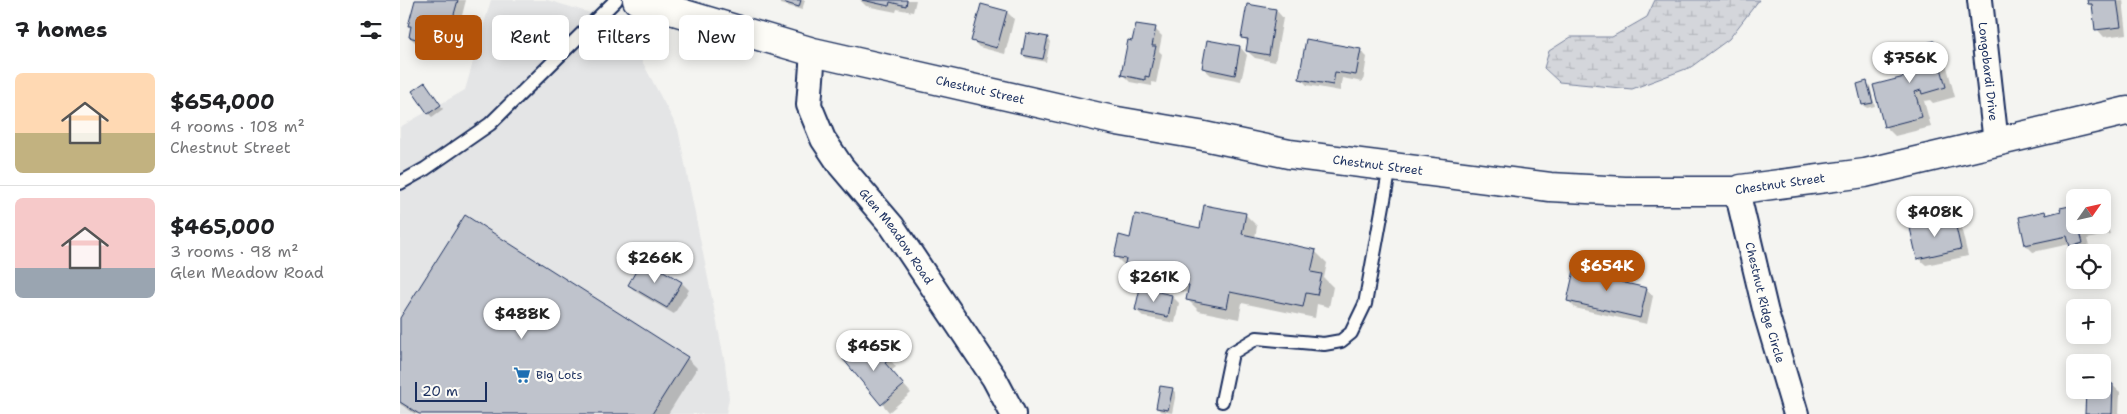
<!DOCTYPE html>
<meta charset="utf-8">
<style>
body{margin:0;font-family:"Shantell Sans",sans-serif;background:#f2f2f2;color:#202124;height:100vh;display:flex;flex-direction:column;font-size:19px;white-space:nowrap}
*{box-sizing:border-box;margin:0}
p{font-size:16px;color:#757577}
.icon{flex:none;width:28px;height:28px;fill:none;stroke:currentColor;stroke-width:2;stroke-linecap:round;stroke-linejoin:round}
.map{position:relative;flex:1;overflow:hidden}
.details{display:flex;flex-direction:column;background:#fff;width:400px}
.details>*{flex:none}
.banner{position:absolute;left:15px;top:15px;width:475px;height:45px;display:flex;gap:10px}
.needle{width:32px;rotate:56deg}
.fabs{position:absolute;left:1666px;top:189px;display:grid;gap:10px}
.fabs a{display:grid;place-items:center;width:45px;height:45px;border-radius:8px;background:#fff;box-shadow:0 2px 12px #0003;font-size:25px}
.scale{position:absolute;left:15px;bottom:12px;width:72px;box-sizing:border-box;padding-left:5px;border:2px solid #1b2f5e;border-top:0;font-size:14px;line-height:18px;white-space:nowrap;color:#1b2f5e;-webkit-text-stroke:4px #fdfcf7;paint-order:stroke}
.price{position:absolute;translate:-50% -42px;padding:0 11px;border-radius:18px;background:#fff;color:#222;font-size:16px;line-height:32px;filter:drop-shadow(0 1px 2px #0008)}
.price::after{content:'';position:absolute;left:50%;top:30px;width:15px;height:11px;margin-left:-8px;background:inherit;clip-path:polygon(0 0,100% 0,50% 100%)}
.price.selected{background:#b45309;color:#fff}
ul{padding:0;list-style:none}
li{display:flex;align-items:center;gap:15px;height:125px;padding:0 15px}
li+li{border-top:1px solid #e0e0e0}
li span{display:grid;place-items:center;flex:none;width:140px;height:100px;border-radius:8px;color:#555}
li>.icon{margin-inline-start:auto}
span .icon{width:60px;height:60px;fill:#fffc;stroke-width:1}
li b{font-size:21px}
h2{display:flex;justify-content:space-between;align-items:center;height:60px;padding:0 15px;font-size:21px}
.pill{padding:0 18px;border-radius:8px;background:#fff;box-shadow:0 2px 12px #0003;font-size:18px;line-height:45px}
.pill.selected{background:#b45309;color:#fff}
main{display:flex;flex:1;min-height:0}
.map>svg:first-child{display:block}
</style>
<main>
<section class="details">
<h2>7 homes<svg class="icon" aria-label="filters" viewBox="0 0 24 24"><path d="M4 7h16M4 17h16"/><circle cx="9" cy="7" r="2"/><circle cx="15" cy="17" r="2"/></svg></h2>
<ul>
<li><span style="background:linear-gradient(#ffd9b3 60%,#c2b280 0)"><svg class="icon" aria-label="home" viewBox="0 0 24 24"><path d="M3 11l9-7 9 7M6 9v11h12V9"/></svg></span><div><b>$654,000</b><p>4 rooms · 108 m²</p><p>Chestnut Street</p></div></li>
<li><span style="background:linear-gradient(#f6c9c9 70%,#9aa5b1 0)"><svg class="icon" aria-label="home" viewBox="0 0 24 24"><path d="M3 11l9-7 9 7M6 9v11h12V9"/></svg></span><div><b>$465,000</b><p>3 rooms · 98 m²</p><p>Glen Meadow Road</p></div></li>
</ul>
</section>
<div class="map">
<svg width="1727" height="414" viewBox="0 0 1727 414">
<defs>
<pattern id="wetland-marsh" width="20" height="14" patternUnits="userSpaceOnUse" patternTransform="scale(1.25)"><rect width="20" height="14" fill="#d4d6db"/><path d="M1 5h8M5 5V1M11 12h8M15 12V8" fill="none" stroke="#b5b8be"/></pattern>
</defs>
<rect width="100%" height="100%" fill="#f4f4f1"/>
<filter id="ink" filterUnits="userSpaceOnUse"><feTurbulence type="fractalNoise" baseFrequency=".02" numOctaves="2"/><feDisplacementMap in="SourceGraphic" scale="10" xChannelSelector="R" yChannelSelector="G"/><feConvolveMatrix kernelMatrix="1 2 1 2 8 2 1 2 1" color-interpolation-filters="sRGB"/></filter>
<g filter="url(#ink)">
<polygon fill="#e4e5e6" points="91,0 147,0 221,22 278,129 325,363 329,398 326,414 0,414 0,127 65,90"/>
<polygon fill="url(#wetland-marsh)" stroke="#78829c" points="1255,0 1359,0 1329,39 1291,67 1232,89 1159,82 1144,68 1149,51 1171,37 1212,37 1247,17"/>
<g fill="#0003">
<polygon points="16,0 66,0 55,42 51,42 48,52 17,44 10,37 12,28 9,25"/>
<polygon points="378,0 405,0 402,10 381,4"/>
<polygon points="460,0 516,0 513,12 497,9 496,12 466,6"/>
<polygon points="1689,0 1723,0 1727,34 1704,37 1697,29 1694,9 1689,4"/>
<polygon points="876,10 883,18 875,62 855,58 847,51 849,44 843,37"/>
<polygon points="607,12 614,19 605,54 579,47 572,40"/>
<polygon points="755,29 762,36 759,51 762,54 756,83 752,82 752,86 730,82 723,75 733,43"/>
<polygon points="647,38 650,42 646,62 626,58 623,54"/>
<polygon points="1534,42 1543,52 1555,97 1533,103 1530,100 1524,101 1531,127 1495,136 1485,126 1506,78"/>
<polygon points="840,47 847,55 841,81 811,75 803,68"/>
<polygon points="960,50 967,57 963,82 942,78 940,91 907,85 900,78"/>
<polygon points="1467,83 1470,86 1475,106 1467,108 1463,104"/>
<polygon points="28,87 43,109 32,117 29,114"/>
<polygon points="1670,207 1672,210 1675,209 1675,225 1702,225 1702,210 1710,234 1687,239 1690,250 1681,252 1677,252 1670,244 1633,252 1626,245 1645,213 1648,216 1662,212"/>
<polygon points="845,214 857,226 855,238 915,251 927,263 924,278 933,287 929,307 917,304 915,318 842,303 839,319 799,311 787,299 788,293 737,283 725,271 726,267 716,257 731,239 801,229"/>
<polygon points="1554,220 1561,227 1568,256 1526,265 1518,258"/>
<polygon points="243,260 282,283 289,290 274,314 236,292 229,285"/>
<polygon points="1222,274 1229,281 1229,285 1246,289 1253,296 1247,324 1175,308 1168,300 1194,275"/>
<polygon points="772,296 779,303 775,323 744,317 736,310"/>
<polygon points="0,320 287,358 297,368 268,414 15,414 0,404"/>
<polygon points="467,342 477,353 488,357 496,367 491,371 511,393 489,412 445,359"/>
<polygon points="1712,385 1720,392 1719,414 1687,414 1687,390 1702,390"/>
<polygon points="772,389 776,393 772,413 760,411 757,407"/>
</g>
<g fill="#bfc3cc" stroke="#1b2f5e">
<polygon points="15,0 58,0 48,36 44,35 41,46 9,37 11,26 8,26"/>
<polygon points="376,0 401,0 399,7"/>
<polygon points="462,0 507,0 506,6 490,2 489,6"/>
<polygon points="1687,0 1717,0 1721,27 1695,30 1692,4 1688,4"/>
<polygon points="581,4 607,11 597,48 571,41"/>
<polygon points="847,4 876,9 869,55 846,51 848,39 841,38"/>
<polygon points="736,24 756,27 752,46 756,46 749,77 745,76 745,80 721,75 728,40 732,41"/>
<polygon points="626,33 648,37 643,59 622,55"/>
<polygon points="906,39 961,49 956,75 935,72 933,85 899,79"/>
<polygon points="807,40 840,46 835,75 802,68"/>
<polygon points="1534,41 1546,87 1522,94 1521,90 1515,92 1522,117 1484,127 1473,85 1504,77 1497,50"/>
<polygon points="1467,81 1473,103 1462,105 1457,84"/>
<polygon points="25,82 41,105 28,114 12,91"/>
<polygon points="804,205 846,213 842,234 916,250 911,272 922,274 917,295 906,293 903,307 830,292 827,308 786,300 789,285 723,271 726,259 714,257 719,235 730,238 735,214 800,228"/>
<polygon points="1670,206 1671,209 1675,208 1675,225 1702,224 1703,227 1680,232 1683,243 1670,247 1667,236 1625,245 1619,217 1645,211 1646,215 1661,211 1660,208"/>
<polygon points="65,215 288,357 252,414 19,414 0,402 0,318"/>
<polygon points="1554,218 1561,249 1517,259 1510,228"/>
<polygon points="243,259 282,282 267,308 228,285"/>
<polygon points="1195,267 1223,273 1221,282 1247,288 1240,318 1167,301 1174,270 1193,274"/>
<polygon points="740,288 772,295 768,317 735,310"/>
<polygon points="467,341 476,352 481,348 490,359 485,363 504,385 481,405 443,359"/>
<polygon points="1702,383 1713,384 1712,414 1685,414 1686,390 1702,390"/>
<polygon points="760,386 773,388 768,410 756,408"/>
</g>
<g fill="none" stroke-linecap="round" stroke-linejoin="round">
<g stroke="#1b2f5e" stroke-width="16">
<g id="lane">
<polyline points="0,183 25,169 90,124 216,0"/>
<polyline points="822,401 832,353 857,338 924,344 941,341 951,333 965,304 990,167"/>
</g>
</g>
<g stroke="#1b2f5e" stroke-width="28">
<g id="street">
<path id="s1" d="M1580,0L1596,143"/>
<path id="s2" d="M413,52L409,105L423,139L441,166L492,226L594,378L613,414"/>
<path id="s3" d="M1337,191L1366,313L1396,414"/>
</g>
</g>
<g stroke="#1b2f5e" stroke-width="31">
<g id="secondary">
<path id="s4" d="M237,0L413,52L717,121L799,135L889,154L1150,187L1225,191H1337L1341,189L1465,173L1727,111"/>
</g>
</g>
<use href="#lane" stroke="#fdfcf7" stroke-width="12"/>
<use href="#street" stroke="#fdfcf7" stroke-width="24"/>
<use href="#secondary" stroke="#fdfcf7" stroke-width="28"/>
</g>
</g>
<defs>
<g id="supermarket-bare" transform="scale(1.35)"><path d="M-6-5.5h2.5l.6 2H6L4.5 2H-2.5L-4.4-4H-6ZM-1.5 3.2a1.3 1.3 0 1 0 .1 0ZM3 3.2a1.3 1.3 0 1 0 .1 0Z" fill="#1f6fb2" stroke="#fdfcf7" stroke-width="2.5" paint-order="stroke"/></g>
</defs>
<g fill-rule="evenodd">
<use href="#supermarket-bare" x="122" y="375"/>
</g>
<g text-anchor="middle" dominant-baseline="central" stroke-width="5" stroke-linejoin="round" paint-order="stroke">
<g font-size="12" fill="#1b2f5e" stroke="#fdfcf7">
<text stroke="none"><textPath href="#s1" startOffset="72">Longobardi Drive</textPath></text>
<text stroke="none"><textPath href="#s4" startOffset="355">Chestnut Street</textPath></text>
<text stroke="none"><textPath href="#s4" startOffset="760">Chestnut Street</textPath></text>
<text transform="translate(1380 184) rotate(-8)">Chestnut Street</text>
<text stroke="none"><textPath href="#s2" startOffset="212">Glen Meadow Road</textPath></text>
<text stroke="none"><textPath href="#s3" startOffset="115">Chestnut Ridge Circle</textPath></text>
</g>
<g font-size="12" fill="#1b2f5e" stroke="#fdfcf7" text-anchor="start">
<text x="136" y="375">Big Lots</text>
</g>
</g>
</svg>
<div class="fabs">
<a><svg class="needle" viewBox="-14 -14 28 28"><path d="M0-13l5 13h-10z" fill="#e53935"/><path d="M0 13l5-13h-10z" fill="#757577"/></svg></a>
<a><svg class="icon" aria-label="locate" viewBox="0 0 24 24"><circle cx="12" cy="12" r="6"/><path d="M12 2v4M12 18v4M2 12h4M18 12h4"/></svg></a>
<a>+</a>
<a>−</a>
</div>
<div class="scale">20 m</div>
<b class="price" style="left:1510px;top:84px">$756K</b>
<b class="price" style="left:1535px;top:238px">$408K</b>
<b class="price" style="left:255px;top:284px">$266K</b>
<b class="price selected" style="left:1207px;top:292px">$654K</b>
<b class="price" style="left:754px;top:303px">$261K</b>
<b class="price" style="left:122px;top:340px">$488K</b>
<b class="price" style="left:474px;top:372px">$465K</b>
<div class="banner">
<a class="pill selected">Buy</a>
<a class="pill">Rent</a>
<a class="pill">Filters</a>
<a class="pill">New</a>
</div>
</div>
</main>
